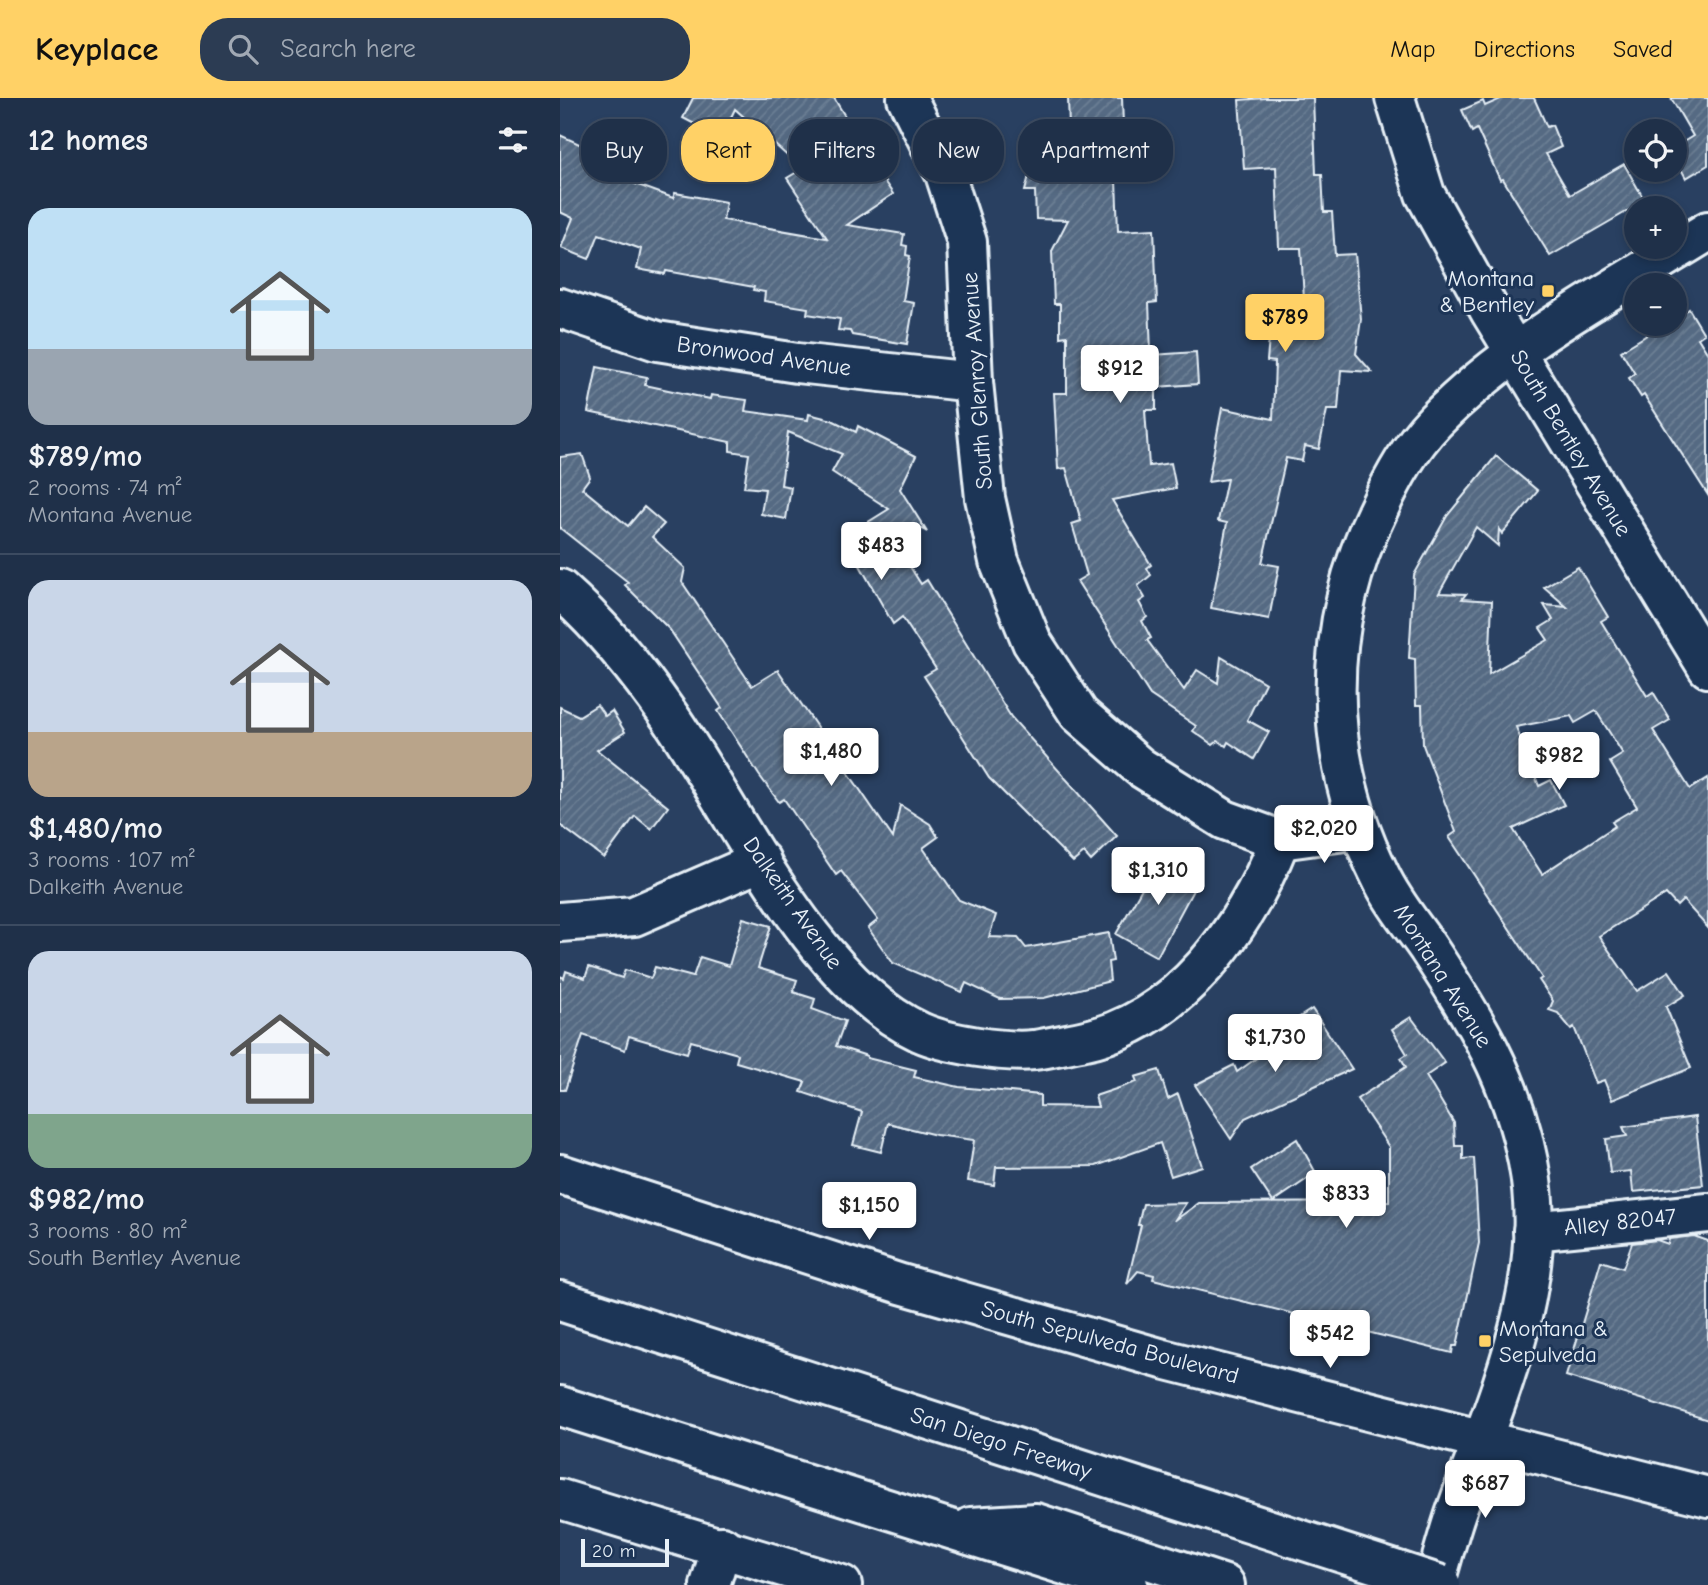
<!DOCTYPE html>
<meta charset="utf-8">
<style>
body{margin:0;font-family:"Comic Neue",sans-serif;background:#2c3c53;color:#f1f3f6;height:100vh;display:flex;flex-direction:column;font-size:26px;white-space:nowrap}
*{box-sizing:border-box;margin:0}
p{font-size:23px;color:#a1a9b4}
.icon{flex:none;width:38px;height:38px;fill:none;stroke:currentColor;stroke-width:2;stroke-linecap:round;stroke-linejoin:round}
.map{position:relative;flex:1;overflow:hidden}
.details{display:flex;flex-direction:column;background:#1f3049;width:560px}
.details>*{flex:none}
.banner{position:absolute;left:21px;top:21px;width:665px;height:63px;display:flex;gap:14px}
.buttons{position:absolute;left:1064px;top:21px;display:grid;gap:14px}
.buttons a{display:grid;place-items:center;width:63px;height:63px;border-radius:50%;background:#1f3049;box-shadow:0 4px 10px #0003,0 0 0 2px #3c4b61;font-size:35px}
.scale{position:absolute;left:21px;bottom:18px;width:88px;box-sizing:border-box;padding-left:7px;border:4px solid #e8f1f8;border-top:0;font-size:19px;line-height:24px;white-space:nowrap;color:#e8f1f8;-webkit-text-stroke:5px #1d3557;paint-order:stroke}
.price{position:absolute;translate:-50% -60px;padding:0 16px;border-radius:7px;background:#fff;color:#222;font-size:23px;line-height:46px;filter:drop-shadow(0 2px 4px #0008)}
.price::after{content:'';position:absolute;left:50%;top:42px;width:21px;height:16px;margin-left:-10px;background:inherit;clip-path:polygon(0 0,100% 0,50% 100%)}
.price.active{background:#ffd166;color:#111}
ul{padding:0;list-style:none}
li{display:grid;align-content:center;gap:14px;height:371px;padding:0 28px}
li+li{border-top:2px solid #3c4b61}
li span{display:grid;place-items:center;height:217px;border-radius:21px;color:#555}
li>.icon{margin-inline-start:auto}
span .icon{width:126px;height:126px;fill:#fffc;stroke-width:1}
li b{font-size:30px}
h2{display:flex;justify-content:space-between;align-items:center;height:84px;padding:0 28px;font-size:30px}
.pill{padding:0 24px;border-radius:28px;background:#1f3049;box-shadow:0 4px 10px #0003,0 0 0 2px #3c4b61;font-size:24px;line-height:63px}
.pill.active{background:#ffd166;color:#111}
header{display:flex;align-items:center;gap:42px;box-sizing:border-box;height:98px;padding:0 35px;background:#ffd166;color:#111}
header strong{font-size:33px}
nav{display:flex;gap:38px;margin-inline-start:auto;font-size:24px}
.search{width:490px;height:63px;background:#2c3c53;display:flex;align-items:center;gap:18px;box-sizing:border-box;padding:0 24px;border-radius:28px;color:#a1a9b4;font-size:26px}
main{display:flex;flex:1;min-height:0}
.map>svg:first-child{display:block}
</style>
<header>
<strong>Keyplace</strong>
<div class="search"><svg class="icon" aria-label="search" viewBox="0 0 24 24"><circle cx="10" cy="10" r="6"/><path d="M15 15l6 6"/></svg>Search here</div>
<nav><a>Map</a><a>Directions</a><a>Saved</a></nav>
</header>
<main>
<section class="details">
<h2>12 homes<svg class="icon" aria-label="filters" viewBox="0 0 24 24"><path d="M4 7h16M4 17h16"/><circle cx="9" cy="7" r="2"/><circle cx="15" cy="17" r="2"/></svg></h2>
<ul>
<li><span style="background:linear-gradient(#bfe0f5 65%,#9aa5b1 0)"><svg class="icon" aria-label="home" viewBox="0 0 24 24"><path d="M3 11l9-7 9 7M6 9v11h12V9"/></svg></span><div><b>$789/mo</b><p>2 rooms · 74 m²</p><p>Montana Avenue</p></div></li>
<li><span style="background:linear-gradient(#c9d6e8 70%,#b9a48a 0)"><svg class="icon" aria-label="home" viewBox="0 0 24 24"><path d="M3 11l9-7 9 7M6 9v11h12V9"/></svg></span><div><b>$1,480/mo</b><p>3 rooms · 107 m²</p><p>Dalkeith Avenue</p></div></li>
<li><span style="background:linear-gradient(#c9d6e8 75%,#7fa58c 0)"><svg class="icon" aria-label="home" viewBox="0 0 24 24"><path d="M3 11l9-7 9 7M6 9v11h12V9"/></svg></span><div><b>$982/mo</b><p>3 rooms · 80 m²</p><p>South Bentley Avenue</p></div></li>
</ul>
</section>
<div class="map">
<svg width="1148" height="1487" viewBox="0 0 1148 1487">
<defs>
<pattern id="building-hatch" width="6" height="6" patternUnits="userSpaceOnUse" patternTransform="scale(1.75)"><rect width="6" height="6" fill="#556a83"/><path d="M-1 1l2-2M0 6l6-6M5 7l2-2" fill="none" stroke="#6d8095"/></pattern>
</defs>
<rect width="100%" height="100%" fill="#294061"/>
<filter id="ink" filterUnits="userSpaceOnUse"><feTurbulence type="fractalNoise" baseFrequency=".0143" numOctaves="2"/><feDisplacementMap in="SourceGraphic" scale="14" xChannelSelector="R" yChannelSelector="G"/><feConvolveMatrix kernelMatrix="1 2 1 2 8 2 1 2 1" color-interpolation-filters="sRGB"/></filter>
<g filter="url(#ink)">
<g fill="url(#building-hatch)" stroke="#e8f1f8" stroke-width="2" fill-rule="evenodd">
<polygon points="133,0 274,0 295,35 298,32 313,54 307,58 333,96 287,127 344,136 342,147 347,148 346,157 350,158 343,203 354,205 347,246 292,237 290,233 278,232 280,221 247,216 248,210 204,203 205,194 193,192 194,189 106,173 105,176 77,171 81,151 39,136 29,161 1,150 13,120 0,114 0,37 28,50 22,63 51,77 113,100 115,95 166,104 163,122 267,140 227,80 242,71 175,11 161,40 123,20"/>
<polygon points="508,0 562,0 564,54 583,55 584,80 556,82 558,133 594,131 597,204 589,205 591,254 592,257 636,254 638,286 596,289 596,312 585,312 589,368 611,365 616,390 552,402 591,467 587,470 591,477 578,488 585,500 579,504 587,519 582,523 591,540 587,542 624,592 637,572 658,585 661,559 705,585 687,622 709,634 694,661 668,644 666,648 658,643 653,647 633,633 636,628 590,597 517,483 527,477 512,426 521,423 506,370 498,371 494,295 507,295 507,238 500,239 500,206 494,206 492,153 508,122 476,121 475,93 465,93 473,62 510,61"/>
<polygon points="705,0 753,0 756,76 762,76 764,114 772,114 775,157 795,156 801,221 796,256 812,274 781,272 778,312 767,312 759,351 745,348 742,363 726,360 702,465 719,468 709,521 651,510 667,425 658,423 667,381 648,384 662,310 713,321 715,264 707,263 709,240 715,240 713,203 744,202 741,150 719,150 716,69 684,71 679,2"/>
<polygon points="943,0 974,0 987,29 992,27 1001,49 986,56 1010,97 1064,66 1085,103 990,158 943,81 940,82 917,31 912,34 902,12 923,3 925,8"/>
<polygon points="1111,0 1148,0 1148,67 1126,80 1115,60 1115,49 1133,38"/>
<polygon points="1129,211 1144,236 1138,240 1148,256 1148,397 1084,297 1081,299 1069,280 1075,276 1061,253 1105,226 1115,226 1115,220"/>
<polygon points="37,269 87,279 85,287 150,301 151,297 187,302 185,313 248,322 249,316 272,322 296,334 298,328 356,358 340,391 367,434 360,430 335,445 361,486 367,482 451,619 557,738 531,763 524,755 513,764 429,680 364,578 376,571 342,519 333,526 284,439 329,411 272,374 282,356 228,334 221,387 231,389 226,421 201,416 205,391 184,389 189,356 170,353 170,344 28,314"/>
<polygon points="22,356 30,379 22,390 68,428 84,409 104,426 92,439 125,470 122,484 192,588 218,572 333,740 340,707 370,726 378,739 363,750 399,802 436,817 429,839 458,840 466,850 549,835 553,863 548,864 550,883 484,900 440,901 406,885 402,894 333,865 308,830 318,822 281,773 276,777 224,701 219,704 199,677 158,613 162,610 110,532 65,487 68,484 0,430 0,359"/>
<path d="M936,358L978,393L942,436L939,430L938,448L916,429L879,495L906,496L902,501L932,503L929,576L988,542L980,530L993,522L984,507L1007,509L984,489L1018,469L1048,519L1041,523L1087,598L1093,594L1110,622L1093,632L1130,691L1148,680V830L1123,802L1117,808L1106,796L1039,838L1077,893L1109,873L1125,897L1106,909L1131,970L1052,1002L1044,982L1036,985L1014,929L1011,931L998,915L989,912L993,903L979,882L982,880L889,739L896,734L863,647L862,607H856L855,561L849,560L854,477L887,418ZM1036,613L1063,656L1050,664L1077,709L1052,724L1055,728L982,776L953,731L1004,707L991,682L979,688L956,629L1011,618L1015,625Z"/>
<polygon points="37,607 45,618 52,613 65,634 37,652 108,709 91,731 75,718 44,760 0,727 0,609 19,618"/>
<polygon points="599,760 639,781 597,859 556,836"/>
<polygon points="183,820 211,828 198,870 237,882 233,894 255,901 252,911 285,923 276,948 307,958 307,960 356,972 354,979 399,989 480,997 480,1008 538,1009 535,998 577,984 575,979 599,972 608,1001 618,996 642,1068 611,1078 600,1045 536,1068 436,1069 434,1087 408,1083 414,1042 376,1037 328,1025 321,1054 293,1047 302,1014 241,994 245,984 176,964 178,956 131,943 127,955 69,938 65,952 23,937 5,992 0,992 0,878 4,880 6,873 25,880 29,869 62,880 65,872 91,880 95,869 133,879 140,859 169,868"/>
<polygon points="752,911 792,971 685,1020 671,1041 635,987 674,967 677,974 726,939 721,931"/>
<polygon points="851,919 885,965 866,978 894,1025 895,1048 903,1048 903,1061 914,1060 919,1145 897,1248 893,1248 892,1255 593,1181 594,1177 578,1173 567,1186 581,1127 578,1127 583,1106 626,1105 614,1123 639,1105 829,1104 829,1049 797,1001 846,969 841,960 847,956 832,931"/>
<polygon points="1135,1019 1143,1087 1073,1094 1071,1073 1050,1075 1046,1041 1067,1038 1063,1029"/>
<polygon points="737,1041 756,1075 713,1104 691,1071"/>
<polygon points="1134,1138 1148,1143 1148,1322 1006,1278 1041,1163 1063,1170 1072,1145 1097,1142 1108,1146 1109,1141"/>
</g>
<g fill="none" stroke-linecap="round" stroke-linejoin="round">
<g stroke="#e8f1f8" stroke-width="44">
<g id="minor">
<polyline points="347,0 385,76 407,144 413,284 425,400 439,463 472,544 519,616 580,669 665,722 720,742 799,731"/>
<polyline points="835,0 865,96 930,213 1148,570"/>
<polyline points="0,210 97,243 237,265 413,284"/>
<path d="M0,491C42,528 78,573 110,619C176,715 253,885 360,934C387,946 444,955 474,952C489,950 505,946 521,943C619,924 685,830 720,742"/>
<polyline points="0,824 74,818 201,763"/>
<polyline points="973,1133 1148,1115"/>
<polyline points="0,1401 282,1487"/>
<polyline points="150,1487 162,1448"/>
<path d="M874,1487C882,1462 888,1436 897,1411C936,1301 992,1184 968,1064C952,980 914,920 868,850C852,827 832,803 820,777C761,659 761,527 819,410C834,378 850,349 875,323C952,244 1055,191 1148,133"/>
</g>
</g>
<g stroke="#e8f1f8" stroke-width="44">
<polyline id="major" points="0,1076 341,1186 603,1261 1148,1399"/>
</g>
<g stroke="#e8f1f8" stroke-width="44">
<g id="highway">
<polyline points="0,1203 838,1473"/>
<polyline points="0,1308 568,1487"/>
<polyline points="411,1429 476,1425 665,1487"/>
</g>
</g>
<use href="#minor" stroke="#1d3557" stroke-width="38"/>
<use href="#major" stroke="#1d3557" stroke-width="38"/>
<use href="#highway" stroke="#1d3557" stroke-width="38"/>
<g stroke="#e8f1f8" stroke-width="44" stroke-linecap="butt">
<polyline id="highway-bridge" points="838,1473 881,1487"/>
</g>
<use href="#highway-bridge" stroke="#1d3557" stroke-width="38"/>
</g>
</g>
<g fill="#ffd166" stroke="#1d3557" stroke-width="2.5">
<rect x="981" y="186" width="14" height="14" rx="3.5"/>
<rect x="918" y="1236" width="14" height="14" rx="3.5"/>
</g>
<g text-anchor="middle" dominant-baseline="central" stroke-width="6" stroke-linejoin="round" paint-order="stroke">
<g font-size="23" fill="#e8f1f8" stroke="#1d3557" text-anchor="end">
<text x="974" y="180">Montana<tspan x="974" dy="26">&amp; Bentley</tspan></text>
<text x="939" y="1230" text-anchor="start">Montana &amp;<tspan x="939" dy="26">Sepulveda</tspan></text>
</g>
<g font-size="23" fill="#e8f1f8" stroke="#1d3557">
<text transform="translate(204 258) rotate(8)">Bronwood Avenue</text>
<text transform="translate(417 283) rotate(-94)">South Glenroy Avenue</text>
<text transform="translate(1011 345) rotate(59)">South Bentley Avenue</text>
<text transform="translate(233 805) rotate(55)">Dalkeith Avenue</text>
<text transform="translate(883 878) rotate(58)">Montana Avenue</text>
<text transform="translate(1060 1124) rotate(-6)">Alley 82047</text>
<text transform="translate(550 1244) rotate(15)">South Sepulveda Boulevard</text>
<text transform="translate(441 1345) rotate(18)">San Diego Freeway</text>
</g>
</g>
</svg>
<div class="buttons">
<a><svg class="icon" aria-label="locate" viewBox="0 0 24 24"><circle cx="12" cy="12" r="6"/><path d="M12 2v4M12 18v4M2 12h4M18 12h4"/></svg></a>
<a>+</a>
<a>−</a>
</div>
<div class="scale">20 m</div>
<b class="price active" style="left:725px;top:256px">$789</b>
<b class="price" style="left:560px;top:307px">$912</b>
<b class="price" style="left:321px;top:484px">$483</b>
<b class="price" style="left:271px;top:690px">$1,480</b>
<b class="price" style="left:999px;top:694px">$982</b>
<b class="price" style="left:764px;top:767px">$2,020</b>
<b class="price" style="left:598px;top:809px">$1,310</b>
<b class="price" style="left:715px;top:976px">$1,730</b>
<b class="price" style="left:786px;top:1132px">$833</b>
<b class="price" style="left:309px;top:1144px">$1,150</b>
<b class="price" style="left:770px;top:1272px">$542</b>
<b class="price" style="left:925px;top:1422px">$687</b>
<div class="banner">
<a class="pill">Buy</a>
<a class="pill active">Rent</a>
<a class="pill">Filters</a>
<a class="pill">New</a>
<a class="pill">Apartment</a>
</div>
</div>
</main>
